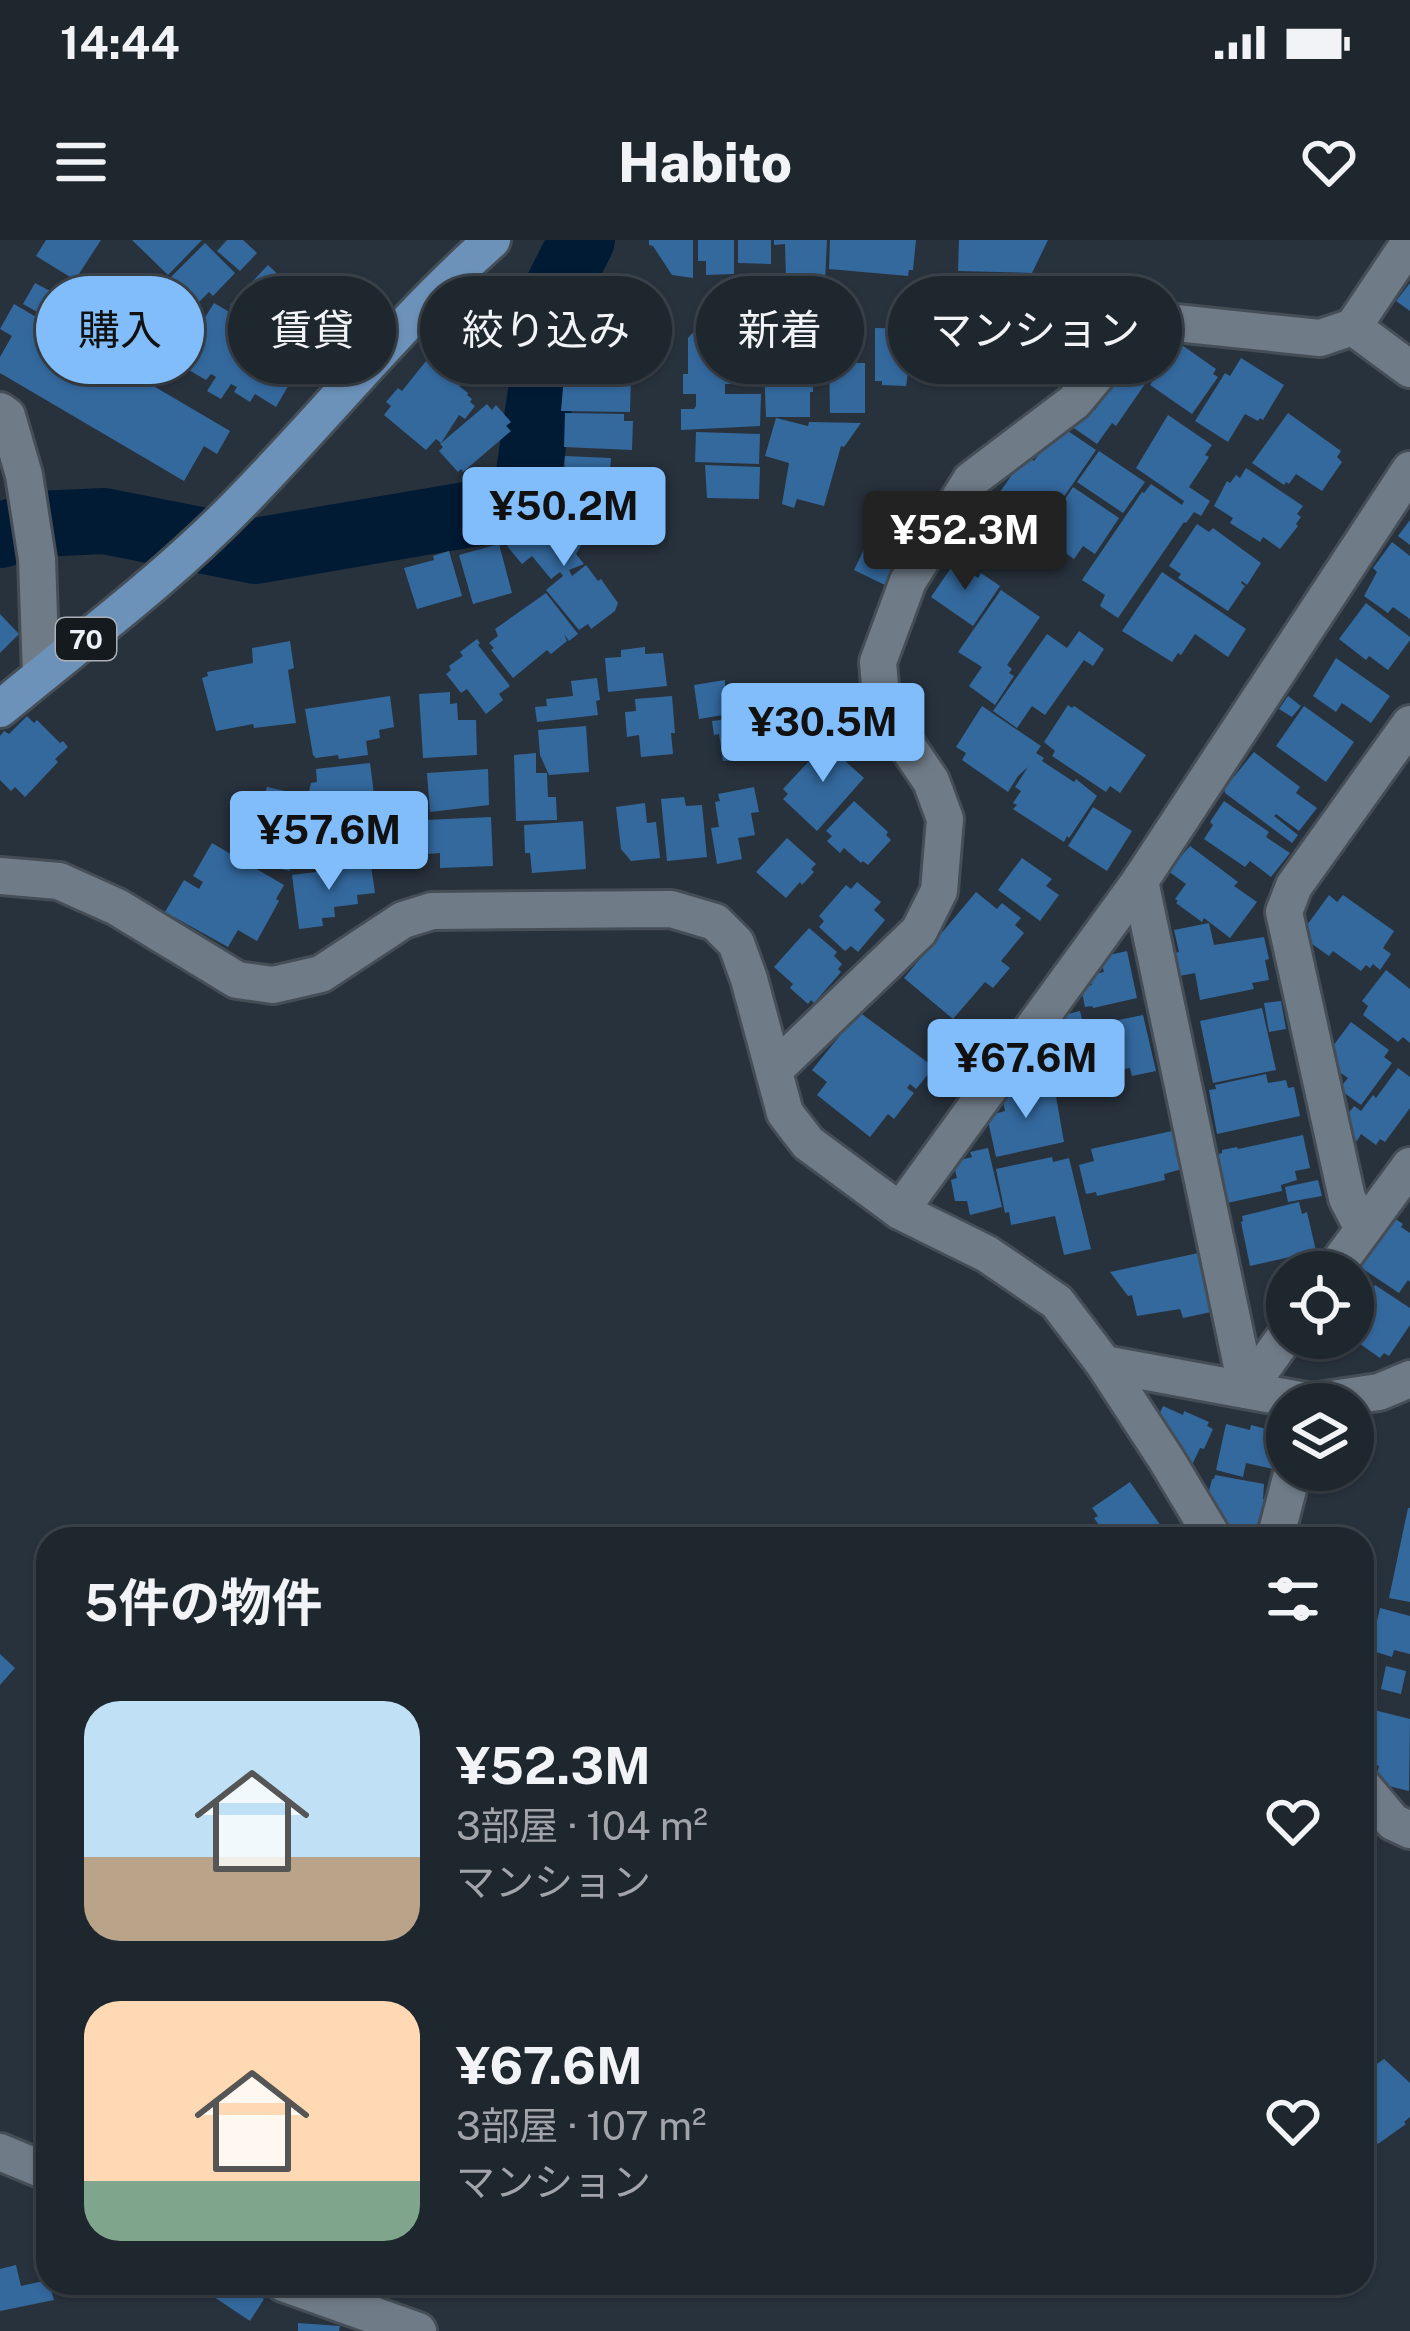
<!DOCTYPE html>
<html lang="ja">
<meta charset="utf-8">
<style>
body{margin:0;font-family:"Public Sans","Noto Sans JP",sans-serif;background:#2b323a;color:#f1f3f6;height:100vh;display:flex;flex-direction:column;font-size:45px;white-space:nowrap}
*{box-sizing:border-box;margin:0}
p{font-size:39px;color:#a1a5aa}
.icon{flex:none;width:66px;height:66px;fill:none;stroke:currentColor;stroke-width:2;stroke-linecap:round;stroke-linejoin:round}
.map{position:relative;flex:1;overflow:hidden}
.drawer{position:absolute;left:36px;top:1287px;width:1338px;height:768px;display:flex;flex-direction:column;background:#1e262e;border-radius:36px;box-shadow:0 3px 9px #0004,0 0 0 3px #3c434a}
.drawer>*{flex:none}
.guide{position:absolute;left:36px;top:36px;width:1338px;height:108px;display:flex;gap:24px}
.buttons{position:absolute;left:1266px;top:1011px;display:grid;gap:24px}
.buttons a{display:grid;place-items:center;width:108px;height:108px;border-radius:50%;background:#1e262e;box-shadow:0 3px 9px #0004,0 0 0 3px #3c434a;font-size:60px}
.price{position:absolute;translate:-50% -102px;padding:0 27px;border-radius:12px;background:#81bdfa;color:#111;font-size:39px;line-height:78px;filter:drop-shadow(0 3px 6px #0008)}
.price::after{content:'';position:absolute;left:50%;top:72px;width:36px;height:27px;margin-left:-18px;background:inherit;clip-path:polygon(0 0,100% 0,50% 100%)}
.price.active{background:#222;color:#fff}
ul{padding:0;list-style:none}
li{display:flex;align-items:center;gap:36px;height:300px;padding:0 48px}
li span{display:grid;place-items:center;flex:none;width:336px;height:240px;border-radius:36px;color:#555}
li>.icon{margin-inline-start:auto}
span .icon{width:144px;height:144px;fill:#fffc;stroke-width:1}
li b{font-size:51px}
h2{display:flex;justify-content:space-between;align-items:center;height:144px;padding:0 48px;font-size:51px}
.tag{padding:0 42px;border-radius:54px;background:#1e262e;box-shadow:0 3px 9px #0004,0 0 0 3px #3c434a;font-size:42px;line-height:108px}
.tag.active{background:#81bdfa;color:#111}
.status{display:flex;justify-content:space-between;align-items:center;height:84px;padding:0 60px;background:#1e262e;direction:ltr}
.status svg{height:33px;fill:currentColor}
header{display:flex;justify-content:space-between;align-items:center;height:156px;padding:0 48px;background:#1e262e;font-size:54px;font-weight:800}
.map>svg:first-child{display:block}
</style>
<div class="status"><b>14:44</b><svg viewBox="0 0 49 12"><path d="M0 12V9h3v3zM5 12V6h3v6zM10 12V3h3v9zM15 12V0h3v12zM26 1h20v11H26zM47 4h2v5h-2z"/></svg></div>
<header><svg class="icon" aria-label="menu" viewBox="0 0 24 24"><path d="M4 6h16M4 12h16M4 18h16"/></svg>Habito<svg class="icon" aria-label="heart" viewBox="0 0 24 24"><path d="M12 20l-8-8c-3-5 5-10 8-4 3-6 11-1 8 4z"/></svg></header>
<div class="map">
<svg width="1410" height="2091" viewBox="0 0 1410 2091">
<rect width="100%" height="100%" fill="#28323d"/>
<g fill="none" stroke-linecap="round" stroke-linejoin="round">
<polyline stroke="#011b35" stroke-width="66" points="0,295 39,284 104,281 255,311 495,270 526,252 556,51 582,0"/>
</g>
<g fill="#34699e">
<polygon points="46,0 101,0 75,40 36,16"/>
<polygon points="132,0 202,0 168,35"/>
<polygon points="227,0 243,0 257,13 240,31 217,11"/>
<polygon points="649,0 693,0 693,38 672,35 653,6 649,5"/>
<polygon points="698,0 734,0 734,34 706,35 706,21 698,21"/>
<polygon points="738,0 771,0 771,24 738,23"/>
<polygon points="774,0 827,0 825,41 786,39 785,4 774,5"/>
<polygon points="830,0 916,0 913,30 909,30 908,36 829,29"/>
<polygon points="959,0 1048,0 1032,33 958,31"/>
<polygon points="205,3 235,33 213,56 209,52 192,69 166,42"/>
<polygon points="268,25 310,65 278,98 230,65"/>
<polygon points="953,34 1006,36 1005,45 1010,45 1009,65 986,84 961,83 962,78 951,78"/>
<polygon points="587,38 620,42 618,58 635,60 628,101 569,96 575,52 585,54"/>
<polygon points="35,43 67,60 55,82 23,64"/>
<polygon points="1410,43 1410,71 1396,61"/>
<polygon points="214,63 317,124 306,144 294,136 276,167 255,154 250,162 234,152 237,147 231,144 221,159 207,151 216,137 211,134 206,140 187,129 191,122 181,116"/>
<polygon points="14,64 230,191 217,214 204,206 184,241 0,133 0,117 12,96 0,89"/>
<polygon points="699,86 725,86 725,132 727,95 760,95 760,144 725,144 725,154 761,154 760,186 681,190 681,169 694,169 696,166 696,154 683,154 683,134 688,134 688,98"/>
<polygon points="875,88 924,89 924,109 930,109 930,126 909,126 906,146 882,145 882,141 875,141"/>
<polygon points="763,100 788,101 788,106 819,108 818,139 813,139 813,152 810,152 810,177 766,177"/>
<polygon points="1144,100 1165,115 1116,186 1112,183 1097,204 1071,186 1086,163 1095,170"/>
<polygon points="1179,103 1216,129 1213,134 1218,137 1192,174 1150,145"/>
<polygon points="433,118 463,142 459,146 468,153 467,155 472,159 470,162 475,166 465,179 459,175 441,203 436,199 426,210 384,175 391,166 386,162 398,148 402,151 426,121 429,123"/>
<polygon points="829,118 857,118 857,123 865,123 865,173 830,173"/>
<polygon points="1241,118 1284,145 1263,180 1260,178 1258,181 1245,174 1228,202 1195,181 1225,133 1230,136"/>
<polygon points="570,133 631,134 630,172 561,171 564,136 570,136"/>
<polygon points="487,164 492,170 496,165 511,182 506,186 511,191 463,232 461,229 458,232 439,211 443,207 440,204"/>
<polygon points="565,173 624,174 624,181 633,181 632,210 564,207"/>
<polygon points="1288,173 1341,211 1337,217 1342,222 1322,251 1296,234 1289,244 1286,242 1284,245 1252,223"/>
<polygon points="1168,175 1212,205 1205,215 1209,217 1189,247 1210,261 1201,276 1194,272 1186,283 1184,282 1118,378 1100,366 1105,355 1082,340 1142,252 1144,253 1151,244 1182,265 1184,261 1136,228"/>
<polygon points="776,178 808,186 809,182 861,183 844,207 841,206 824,266 797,259 794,268 782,264 789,223 765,216"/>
<polygon points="1059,185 1096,210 1041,290 995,259 1026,215 1034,221"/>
<polygon points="696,192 760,194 759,224 695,222"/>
<polygon points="1099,211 1145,242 1123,273 1077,242"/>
<polygon points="565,216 611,218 610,232 617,232 616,255 563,253"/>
<polygon points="705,225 760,227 759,259 707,258"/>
<polygon points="1246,228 1303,266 1297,274 1301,277 1296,284 1298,286 1280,309 1263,297 1260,302 1230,283 1233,278 1214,266 1227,241 1230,243 1236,235 1240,238"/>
<polygon points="1073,247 1119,278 1095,314 1083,306 1074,319 1060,309 1054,319 1046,314 1041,322 1029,314"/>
<polygon points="564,257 626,258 626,271 635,271 634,300 585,299 560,270 564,266"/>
<polygon points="546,267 564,289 570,284 584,301 576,314 584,324 569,330 572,336 586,325 598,341 601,339 618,363 615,371 591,389 588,384 579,390 546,350 563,336 560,332 551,339 532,316 522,324 507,306 511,303 508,299"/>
<polygon points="1410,280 1410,305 1398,296"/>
<polygon points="1197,284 1209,292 1213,288 1261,323 1247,345 1242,341 1241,343 1245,346 1228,371 1178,338 1181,334 1169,326"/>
<polygon points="873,291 906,307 887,346 854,330"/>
<polygon points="1392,302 1410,316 1410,379 1393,367 1388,373 1364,356 1377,332 1373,328"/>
<polygon points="499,304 512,353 473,364 459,315"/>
<polygon points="449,311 462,356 417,369 404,328 434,320 433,316"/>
<polygon points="955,322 978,338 981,333 1000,346 973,386 931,357"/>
<polygon points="1162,332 1246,389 1228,417 1195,394 1181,415 1178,413 1172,422 1122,391"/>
<polygon points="1001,350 1040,377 1007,425 1012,429 1009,433 1014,436 995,465 969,446 982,427 958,412"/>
<polygon points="546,353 578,394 569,401 564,394 567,401 551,414 547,410 513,438 491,410 494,408 489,403 498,396 495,389"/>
<polygon points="1366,363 1410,397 1410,400 1388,430 1369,416 1366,420 1339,399"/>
<polygon points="0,374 19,394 0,413"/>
<polygon points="1079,391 1104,409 1093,426 1084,420 1045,475 1032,466 1017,488 993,471 1047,394 1067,408"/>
<polygon points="477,399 480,403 478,405 510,446 499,454 503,460 486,474 467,449 461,453 446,434 451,430 449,426 463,416 460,412"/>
<polygon points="290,401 294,428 288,430 296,483 254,488 253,484 216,491 202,438 208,436 207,432 253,423 252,408"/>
<polygon points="645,407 645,414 663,413 667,446 608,452 605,418 621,417 621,410"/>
<polygon points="1336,418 1390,456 1371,483 1342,463 1336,472 1313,456"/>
<polygon points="597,438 600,460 596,461 598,475 537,482 535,467 547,466 546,459 573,456 571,441"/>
<polygon points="725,440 725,446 747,443 748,451 757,450 760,469 699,479 694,445"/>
<polygon points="450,452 450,464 457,463 458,480 476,480 477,515 423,518 419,454"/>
<polygon points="390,456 394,487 379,490 380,498 366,501 368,515 339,519 338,515 316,518 313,515 305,469"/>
<polygon points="672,456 675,493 671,493 673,514 641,517 639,495 627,497 625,472 636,471 635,459"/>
<polygon points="1288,456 1301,466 1292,477 1279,469"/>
<polygon points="1068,465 1072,468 1074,466 1146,515 1120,553 1110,546 1106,552 1052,516 1055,511 1044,502"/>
<polygon points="982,466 1041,506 1036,513 1044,518 1042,521 1074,542 1076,539 1097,556 1069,598 1067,596 1064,602 1013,569 1017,565 1013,563 1021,551 1015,547 1028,527 1018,536 1008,552 962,520 966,513 956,507"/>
<polygon points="1304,466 1354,502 1326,542 1276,506"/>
<polygon points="765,474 768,503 763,505 764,518 723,521 719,494 714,495 712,481"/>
<polygon points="27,476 34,483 37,480 60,503 63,501 68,507 55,519 58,522 25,557 15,547 11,551 0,540 0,496 4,491 9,494"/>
<polygon points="586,486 589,532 549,535 540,515 538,490"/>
<polygon points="838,496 853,510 844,520 864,538 817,591 783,559 788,554 783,549 810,520 816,525 818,523 816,520"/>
<polygon points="1254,512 1300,547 1296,553 1317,568 1299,591 1276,574 1274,576 1298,595 1292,603 1225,553 1224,549"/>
<polygon points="536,513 536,533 547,533 548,557 556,557 557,580 516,581 514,515"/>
<polygon points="370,523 375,562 341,566 342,579 362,577 367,616 324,623 324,615 293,617 290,631 251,623 251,620 246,619 252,593 256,595 260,576 256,575 260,552 265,553 267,547 308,556 311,543 317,542 316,529"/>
<polygon points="488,529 489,565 430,572 427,533"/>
<polygon points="754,547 759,572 751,573 755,595 738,598 742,619 717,624 711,588 719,587 715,562 720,561 718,554"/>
<polygon points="684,557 686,566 702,565 707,617 667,621 661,559"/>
<polygon points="854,561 888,592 886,595 891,600 868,625 863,621 861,623 844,608 840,613 827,601 832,596 826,591"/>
<polygon points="1224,561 1269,592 1266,597 1290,613 1271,637 1250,621 1245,627 1204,599 1213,585 1210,582"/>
<polygon points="645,563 647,583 656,582 660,618 631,621 621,609 616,567"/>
<polygon points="1093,567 1132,591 1107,631 1068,606"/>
<polygon points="491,577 493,626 440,628 440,613 428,614 426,580"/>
<polygon points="583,581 586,629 532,633 530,613 525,613 524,585"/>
<polygon points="787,598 816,624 811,629 814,632 802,645 800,642 786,658 756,632"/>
<polygon points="212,603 284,645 276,659 279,661 257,701 238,690 228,707 165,672 184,640 199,649 203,642 193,636"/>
<polygon points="1190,606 1238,642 1234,646 1257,662 1230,698 1204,678 1202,682 1176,663 1178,661 1175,659 1186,644 1168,631"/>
<polygon points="1022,618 1052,639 1046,646 1059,655 1040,681 998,650"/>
<polygon points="371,625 375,653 357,655 358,664 334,667 335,677 322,678 323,686 299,689 292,635"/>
<polygon points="857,642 881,662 874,670 885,680 858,712 851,706 845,711 819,687 824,681 819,676 846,645 851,649"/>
<polygon points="976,652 997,669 1002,663 1021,678 1015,685 1024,693 1001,721 1010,728 993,748 985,742 953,779 904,738"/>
<polygon points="1329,655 1337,662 1343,655 1394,691 1383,708 1391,714 1380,730 1373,724 1370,728 1366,725 1361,731 1333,711 1329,716 1305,699 1302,692"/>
<polygon points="1209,683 1214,705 1264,697 1269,719 1265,720 1269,740 1252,743 1254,749 1200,760 1195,733 1174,737 1170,714 1179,712 1174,690"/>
<polygon points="809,688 837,712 834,716 842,724 838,729 841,732 814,763 811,760 808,764 790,748 793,744 774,727"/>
<polygon points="1127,711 1137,758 1093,768 1092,766 1085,767 1081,747 1092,745 1089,735 1104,732 1100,717"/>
<polygon points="1386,730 1410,749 1410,803 1403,797 1398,802 1363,775 1368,766 1362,761"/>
<polygon points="1281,761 1286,789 1269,792 1264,763"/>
<polygon points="1262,768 1276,830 1213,843 1200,781"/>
<polygon points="1080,771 1084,787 1143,775 1156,831 1132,836 1130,828 1102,833 1100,824 1066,831 1058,792 1061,792 1058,779 1065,778 1064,775"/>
<polygon points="859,772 934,827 916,849 910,844 907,848 914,853 894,879 888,874 870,897 817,855 827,842 812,830"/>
<polygon points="1351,782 1389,810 1384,817 1392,823 1361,865 1339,849 1348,838 1335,829 1339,824 1329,817 1330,810"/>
<polygon points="1398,828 1410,837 1410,868 1385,902 1380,899 1376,905 1361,894 1357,901 1347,894 1352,885 1344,879 1354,866 1361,871 1373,855 1376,858"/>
<polygon points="1266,834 1268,843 1286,840 1288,848 1294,847 1300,876 1217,894 1209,850 1216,849 1215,845"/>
<polygon points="1043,843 1044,848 1051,846 1052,851 1055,851 1064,902 996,917 987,876 1005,871 1001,852"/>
<polygon points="1172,891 1173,895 1179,893 1186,922 1181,923 1182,929 1164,934 1165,940 1097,956 1096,952 1086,954 1079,925 1094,921 1091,909"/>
<polygon points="1303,895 1310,928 1295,931 1297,940 1281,945 1282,951 1227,963 1216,915 1222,913 1222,910 1237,907 1238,909"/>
<polygon points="988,908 1002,967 970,975 967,961 955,961 951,940 957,938 953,922 972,917 970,912"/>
<polygon points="1052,917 1053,922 1069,918 1091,1009 1064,1015 1055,976 1011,985 1009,972 1005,973 996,929"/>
<polygon points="1318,940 1322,956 1288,962 1285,947"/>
<polygon points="1299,962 1302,974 1307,972 1316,1011 1250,1026 1241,982 1243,981 1242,976"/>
<polygon points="1388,974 1403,984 1401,987 1410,993 1410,1042 1408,1040 1399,1053 1357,1025"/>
<polygon points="1203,1012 1216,1071 1183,1078 1180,1069 1137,1076 1132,1055 1128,1056 1110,1032"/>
<polygon points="1365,1043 1373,1048 1375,1045 1410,1068 1410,1085 1389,1116 1384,1113 1380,1118 1353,1099 1353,1044 1360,1049"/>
<polygon points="1163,1166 1183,1175 1184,1171 1209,1182 1207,1186 1213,1189 1204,1209 1200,1208 1192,1225 1173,1216 1154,1186"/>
<polygon points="1226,1184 1250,1190 1251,1185 1282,1193 1273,1229 1246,1223 1243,1237 1216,1230"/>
<polygon points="1215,1235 1264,1244 1263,1259 1268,1260 1264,1274 1261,1273 1258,1283 1263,1284 1259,1299 1225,1299 1206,1263 1212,1239 1214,1239"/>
<polygon points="1130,1242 1161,1286 1143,1299 1126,1299 1122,1294 1114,1299 1107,1289 1103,1291 1094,1278 1098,1276 1092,1268"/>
<polygon points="1408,1268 1410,1268 1410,1362 1389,1358"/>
<polygon points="1380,1368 1410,1376 1410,1414 1394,1410 1392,1417 1370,1410"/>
<polygon points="0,1414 15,1428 0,1445"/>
<polygon points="1386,1426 1406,1431 1401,1454 1381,1449"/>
<polygon points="1362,1467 1410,1479 1409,1551 1380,1544 1381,1539 1376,1538 1379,1526 1373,1524 1377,1505 1362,1501"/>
<polygon points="1362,1792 1377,1813 1362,1825"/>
<polygon points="1384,1819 1410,1843 1410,1877 1404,1882 1406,1884 1378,1904 1362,1880 1362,1834"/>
<polygon points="16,2025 21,2046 48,2040 54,2060 0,2071 0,2029"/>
<polygon points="210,2043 239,2043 264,2059 250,2081 205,2051"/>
<polygon points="298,2083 340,2086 339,2091 298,2091"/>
</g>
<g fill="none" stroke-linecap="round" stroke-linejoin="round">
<g stroke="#454e56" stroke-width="42">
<g id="minor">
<polyline points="1353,87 1410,129"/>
<polyline points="0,171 7,176 24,235 37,319 41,435"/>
<polyline points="0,636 59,641 117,667 237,740 273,745 321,734 403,680 432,671 671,669 715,682 736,703 749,739 785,873 808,903 900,971 987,1014 1057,1062 1104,1124 1166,1219 1214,1299"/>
<polyline points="1140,641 1247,1150"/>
<polyline points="774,830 919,691 939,651 945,579 931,541 882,469 878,422 908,341 971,240 1074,162 1132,93 1157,81 1320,98 1353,87 1410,2"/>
<polyline points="900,971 1140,641 1410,230"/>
<polyline points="1363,989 1347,958 1284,672 1294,646 1410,484"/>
<polyline points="1332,1032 1410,926"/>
<polyline points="1104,1124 1311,1162 1379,1152 1410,1139"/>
<polyline points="1247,1150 1287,1094"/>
<polyline points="1275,1299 1293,1230"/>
<polyline points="1362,1545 1393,1582 1410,1590"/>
<polyline points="0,1912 48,1932"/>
<polyline points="283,2043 418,2091"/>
</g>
</g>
<g stroke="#454e56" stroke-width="42">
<path id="major" d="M0,469C83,400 169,337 244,259C327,174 403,79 492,0"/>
</g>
<use href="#minor" stroke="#6f7b87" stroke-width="36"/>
<use href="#major" stroke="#6c92ba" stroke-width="36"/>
</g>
<g text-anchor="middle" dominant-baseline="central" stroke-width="9" stroke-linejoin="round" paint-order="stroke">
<rect fill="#151a1e" stroke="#abb0b7" stroke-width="3" x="56" y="378" width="60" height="42" rx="9"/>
<g font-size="27" font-weight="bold" fill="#ebf1f8">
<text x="86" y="399">70</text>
</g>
</g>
</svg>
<div class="buttons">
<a><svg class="icon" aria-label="locate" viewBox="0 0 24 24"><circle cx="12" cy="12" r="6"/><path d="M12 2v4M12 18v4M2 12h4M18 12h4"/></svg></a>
<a><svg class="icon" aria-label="layers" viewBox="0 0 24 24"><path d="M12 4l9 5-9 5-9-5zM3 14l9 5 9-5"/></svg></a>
</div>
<b class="price" style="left:564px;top:329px">¥50.2M</b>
<b class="price active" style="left:965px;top:353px">¥52.3M</b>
<b class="price" style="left:823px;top:545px">¥30.5M</b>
<b class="price" style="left:329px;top:653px">¥57.6M</b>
<b class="price" style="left:1026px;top:881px">¥67.6M</b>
<div class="guide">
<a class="tag active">購入</a>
<a class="tag">賃貸</a>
<a class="tag">絞り込み</a>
<a class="tag">新着</a>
<a class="tag">マンション</a>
</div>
<section class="drawer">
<h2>5件の物件<svg class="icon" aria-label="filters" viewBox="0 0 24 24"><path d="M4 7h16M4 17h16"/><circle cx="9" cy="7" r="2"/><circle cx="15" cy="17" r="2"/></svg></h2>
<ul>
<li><span style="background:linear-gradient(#bfe0f5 65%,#b9a48a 0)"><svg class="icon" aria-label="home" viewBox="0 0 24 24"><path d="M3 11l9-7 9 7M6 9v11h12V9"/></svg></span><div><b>¥52.3M</b><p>3部屋 · 104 m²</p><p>マンション</p></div><svg class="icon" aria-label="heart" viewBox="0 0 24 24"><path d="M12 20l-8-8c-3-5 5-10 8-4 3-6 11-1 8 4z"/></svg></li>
<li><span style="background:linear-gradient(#ffd9b3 75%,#7fa58c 0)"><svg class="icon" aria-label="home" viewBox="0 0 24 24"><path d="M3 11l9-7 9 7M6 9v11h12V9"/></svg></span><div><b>¥67.6M</b><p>3部屋 · 107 m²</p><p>マンション</p></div><svg class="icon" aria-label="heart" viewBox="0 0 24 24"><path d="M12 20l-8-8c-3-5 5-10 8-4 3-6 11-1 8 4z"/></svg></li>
</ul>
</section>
</div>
